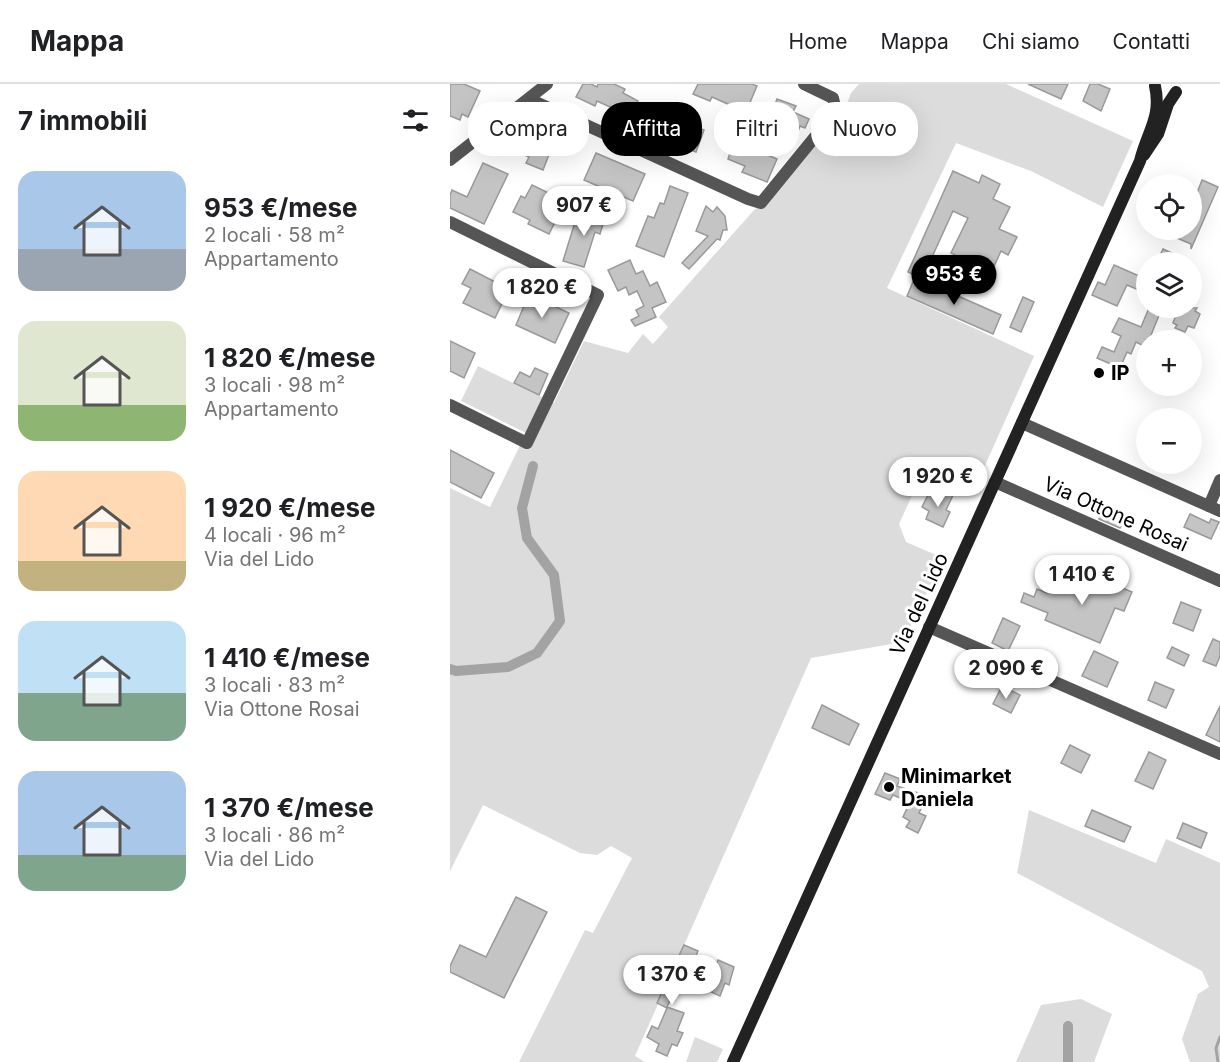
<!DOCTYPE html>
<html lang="it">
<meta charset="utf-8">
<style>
body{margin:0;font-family:Inter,sans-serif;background:#f2f2f2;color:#202124;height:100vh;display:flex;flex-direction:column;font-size:22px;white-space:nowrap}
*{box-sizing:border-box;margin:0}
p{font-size:20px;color:#757577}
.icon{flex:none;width:33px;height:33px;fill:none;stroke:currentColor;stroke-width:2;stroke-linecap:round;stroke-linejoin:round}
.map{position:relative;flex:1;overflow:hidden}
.drawer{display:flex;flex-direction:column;background:#fff;width:450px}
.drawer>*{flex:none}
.hud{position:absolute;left:18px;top:18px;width:570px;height:54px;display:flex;gap:12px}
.fabs{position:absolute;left:686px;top:90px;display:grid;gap:12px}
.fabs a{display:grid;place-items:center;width:66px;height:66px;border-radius:50%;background:#fff;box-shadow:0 6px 24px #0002;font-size:30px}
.price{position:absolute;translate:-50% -51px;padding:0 14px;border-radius:21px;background:#fff;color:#222;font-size:20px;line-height:39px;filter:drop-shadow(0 2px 3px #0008)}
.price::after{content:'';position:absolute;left:50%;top:36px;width:18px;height:14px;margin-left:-9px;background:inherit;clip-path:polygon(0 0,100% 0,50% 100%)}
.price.active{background:#000;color:#fff}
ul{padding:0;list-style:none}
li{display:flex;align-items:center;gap:18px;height:150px;padding:0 18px}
li span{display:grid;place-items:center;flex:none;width:168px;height:120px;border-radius:18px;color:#555}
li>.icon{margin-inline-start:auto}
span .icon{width:72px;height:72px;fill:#fffc;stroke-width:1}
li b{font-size:26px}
h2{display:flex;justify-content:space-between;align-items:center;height:72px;padding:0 18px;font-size:26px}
.chip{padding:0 21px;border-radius:24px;background:#fff;box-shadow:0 6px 24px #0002;font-size:21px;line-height:54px}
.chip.active{background:#000;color:#fff}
header{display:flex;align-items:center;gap:36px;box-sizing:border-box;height:84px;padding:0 30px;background:#fff;border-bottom:2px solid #e0e0e0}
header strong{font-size:28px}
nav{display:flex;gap:33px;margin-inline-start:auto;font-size:21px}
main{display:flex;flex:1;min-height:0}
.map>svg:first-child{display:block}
</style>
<header>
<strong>Mappa</strong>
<nav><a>Home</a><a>Mappa</a><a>Chi siamo</a><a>Contatti</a></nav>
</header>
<main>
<section class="drawer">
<h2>7 immobili<svg class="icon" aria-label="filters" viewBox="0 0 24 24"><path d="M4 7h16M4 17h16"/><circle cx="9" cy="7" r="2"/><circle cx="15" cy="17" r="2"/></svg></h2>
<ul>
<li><span style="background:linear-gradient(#a9c7e8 65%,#9aa5b1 0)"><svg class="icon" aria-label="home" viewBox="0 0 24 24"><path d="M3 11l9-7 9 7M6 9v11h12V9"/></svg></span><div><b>953 €/mese</b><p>2 locali · 58 m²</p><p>Appartamento</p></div></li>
<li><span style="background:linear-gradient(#dfe7d0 70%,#8fb573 0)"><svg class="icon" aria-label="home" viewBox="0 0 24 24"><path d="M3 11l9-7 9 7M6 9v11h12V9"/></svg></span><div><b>1 820 €/mese</b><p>3 locali · 98 m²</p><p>Appartamento</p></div></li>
<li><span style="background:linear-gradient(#ffd9b3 75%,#c2b280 0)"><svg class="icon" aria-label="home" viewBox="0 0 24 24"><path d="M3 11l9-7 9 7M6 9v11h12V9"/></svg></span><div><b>1 920 €/mese</b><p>4 locali · 96 m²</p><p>Via del Lido</p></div></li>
<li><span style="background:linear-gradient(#bfe0f5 60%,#7fa58c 0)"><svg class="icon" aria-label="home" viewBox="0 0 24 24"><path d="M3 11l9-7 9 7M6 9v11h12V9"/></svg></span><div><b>1 410 €/mese</b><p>3 locali · 83 m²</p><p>Via Ottone Rosai</p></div></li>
<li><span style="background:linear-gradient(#a9c7e8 70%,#7fa58c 0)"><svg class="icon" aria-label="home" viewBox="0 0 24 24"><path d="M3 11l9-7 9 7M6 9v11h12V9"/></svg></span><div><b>1 370 €/mese</b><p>3 locali · 86 m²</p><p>Via del Lido</p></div></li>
</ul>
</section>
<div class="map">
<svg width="770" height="978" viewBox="0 0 770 978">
<rect width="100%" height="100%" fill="#fff"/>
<g fill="#dcdcdc">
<polygon points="409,0 556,0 683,57 653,123 581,87 506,59 437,204 584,272 525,404 475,383 449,440 456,458 493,474 453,558 361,574 185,972 195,978 69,978 135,846 143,849 182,774 161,762 147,771 130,769 33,721 0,787 0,404 40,423 76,349 11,317 28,282 104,319 134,257 178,269 193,250 203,260 218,243 209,233 305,125 318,119 398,17 401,9"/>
<polygon points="579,726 706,779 716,755 770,779 770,978 740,978 732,955 748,910 759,903 752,887 567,789"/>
<polygon points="631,915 662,930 644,978 566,978 591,921"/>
<polygon points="245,953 273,965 267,978 236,978"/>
</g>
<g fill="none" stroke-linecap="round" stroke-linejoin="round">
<polyline stroke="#a3a3a3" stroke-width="3" points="768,978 766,964 770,953"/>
<g stroke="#a3a3a3" stroke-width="10">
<polyline points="0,585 6,587 58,583 87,569 110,537 104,491 77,454 72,424 83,382"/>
<polyline points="618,942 618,978"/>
</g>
</g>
<g fill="#c4c4c4" stroke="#999" stroke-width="1.5">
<polygon points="0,0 14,0 30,7 18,33 12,30 10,36 0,32"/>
<polygon points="133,0 141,0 147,3 148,0 164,0 175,5 173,9 188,17 180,32 147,17 145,22 126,13"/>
<polygon points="248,0 302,0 307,2 292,37 276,30 280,21 262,13 260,17 243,10"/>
<polygon points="578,0 618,0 611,15"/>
<polygon points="640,0 648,0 660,5 651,27 633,17"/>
<polygon points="327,15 346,22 343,28 359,35 355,44 350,42 347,50 341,47 337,55 325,50 329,40 314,34 318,24 323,26"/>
<polygon points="215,26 237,34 235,39 254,46 246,68 222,59 225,53 207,46"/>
<polygon points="87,40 100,46 96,53 112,60 107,71 100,68 93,86 76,79 79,73 65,67 71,52 80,55"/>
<polygon points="291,56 309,63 308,67 327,75 317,98 292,88 295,82 278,75 281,66 286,68"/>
<polygon points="146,69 195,90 183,117 134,96"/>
<polygon points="33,79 58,90 34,140 0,124 0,111 2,106 17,113"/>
<polygon points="503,87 529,99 532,91 550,100 543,115 560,123 549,145 567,153 558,171 551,167 536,200 502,184 507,172 501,169 518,134 503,127 472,195 458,188"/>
<polygon points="752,96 768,103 741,165 741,160 727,154 730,146 741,146 741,106 747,109"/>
<polygon points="82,101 107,113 102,124 110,128 99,150 78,140 80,136 63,128 71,112 75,114"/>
<polygon points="220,102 238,109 214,173 186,162 198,132 204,134 210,119 214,120"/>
<polygon points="256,122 263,128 267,123 275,132 277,146 273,146 270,156 267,155 239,185 232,179 258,152 246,147"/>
<polygon points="136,124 156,130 150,150 145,148 134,183 113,177 125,138 131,140"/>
<polygon points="713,165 741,178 707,178"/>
<polygon points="180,176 186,190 193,187 200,202 207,198 216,218 202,224 206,233 185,242 181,236 189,232 186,226 194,222 187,207 179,211 176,203 168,207 158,186"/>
<polygon points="664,181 696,195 696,209 677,201 667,222 642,211 648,198 655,201"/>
<polygon points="20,185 59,205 45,234 13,219 21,204 12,200"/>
<polygon points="465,193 551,231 543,250 457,212"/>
<polygon points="79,210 119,229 105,259 66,241"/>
<polygon points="573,213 584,218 571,248 560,243"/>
<polygon points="699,224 747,224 745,227 750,230 744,244 738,242 735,248 725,244 727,241 723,239 726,231 712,224 699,256 696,256 696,263 686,258 681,270 677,268 670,284 647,274 652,263 664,268 671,252 662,248 669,234 691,243"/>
<polygon points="0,257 25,269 14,294 0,287"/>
<polygon points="85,284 98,290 89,311 64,299 70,288 80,293"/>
<polygon points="0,366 44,389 31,414 0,398"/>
<polygon points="480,407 491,413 495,407 503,411 496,426 500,428 493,443 476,435 479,427 472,423"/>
<polygon points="652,427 674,437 670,444 649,435"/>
<polygon points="740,430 759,439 761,435 769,438 761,455 734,443"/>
<polygon points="642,484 654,489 651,495 682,508 674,527 665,524 650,559 595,536 598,529 571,518 574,509 584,513 587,505 597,509 600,503 607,506 609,500 631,510"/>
<polygon points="731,518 751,526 743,547 723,539"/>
<polygon points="553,534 570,542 558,567 542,559"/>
<polygon points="763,555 770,558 770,572 766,582 753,577"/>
<polygon points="722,563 739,571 734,582 717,574"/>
<polygon points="644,567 668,578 657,603 632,592"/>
<polygon points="705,598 724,606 716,624 698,616"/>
<polygon points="552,602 570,611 561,629 543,620"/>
<polygon points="372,621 409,640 399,661 362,644"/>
<polygon points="770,622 770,658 756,651"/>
<polygon points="620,661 640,671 631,689 611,679"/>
<polygon points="699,668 716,676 703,705 685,697"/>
<polygon points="435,689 450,695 447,702 477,712 469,729 476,732 468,749 456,743 460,737 453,733 460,718 443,711 440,716 425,710"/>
<polygon points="642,726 681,743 674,758 635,742"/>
<polygon points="733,739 757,749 751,764 727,754"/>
<polygon points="66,813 97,828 54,914 0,888 0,882 10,861 36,873"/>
<polygon points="234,861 248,867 243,879 238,877 217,923 234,929 227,947 233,949 227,962 222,960 217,972 206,967 209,960 197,953 202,942 208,945 217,924 207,919"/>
<polygon points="268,876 284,883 279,901 275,899 270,912 259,907 261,903 253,899 260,881 265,883"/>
</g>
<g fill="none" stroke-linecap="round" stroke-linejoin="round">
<g stroke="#555" stroke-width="12">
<polyline points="79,15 298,115 311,119 386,27 383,14 354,0"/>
<polyline points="0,76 97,0"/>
<polyline points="0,138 148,211 77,359 0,321"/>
<polyline points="572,339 770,427"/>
<polyline points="545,398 770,497"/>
<polyline points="759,422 770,396"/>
<polyline points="479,543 770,670"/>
</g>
<g stroke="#222" stroke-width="12">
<polyline points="694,71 708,50 718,20 726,8"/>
<path d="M283,978L690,77C697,48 712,33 705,2"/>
</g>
</g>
<g fill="#000" stroke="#fff" stroke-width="2">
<circle cx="649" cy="289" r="6"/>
<circle cx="439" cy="703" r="6"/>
</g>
<g text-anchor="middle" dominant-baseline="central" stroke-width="6" stroke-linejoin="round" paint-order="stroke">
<g font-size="20" font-weight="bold" fill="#000" stroke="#fff" text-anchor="start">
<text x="661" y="289">IP</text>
<text x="451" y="692">Minimarket<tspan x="451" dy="23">Daniela</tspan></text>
</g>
<g font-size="20" fill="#000" stroke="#fff">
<text transform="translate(666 430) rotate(24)">Via Ottone Rosai</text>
<text transform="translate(469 520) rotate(-65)">Via del Lido</text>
</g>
</g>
</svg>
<div class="fabs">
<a><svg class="icon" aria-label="locate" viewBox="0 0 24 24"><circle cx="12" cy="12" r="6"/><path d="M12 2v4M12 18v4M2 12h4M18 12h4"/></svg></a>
<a><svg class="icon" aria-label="layers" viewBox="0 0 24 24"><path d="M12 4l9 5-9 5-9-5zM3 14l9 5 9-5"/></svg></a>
<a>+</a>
<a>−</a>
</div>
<b class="price" style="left:134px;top:153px">907 €</b>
<b class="price active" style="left:504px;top:222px">953 €</b>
<b class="price" style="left:92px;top:235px">1 820 €</b>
<b class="price" style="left:488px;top:424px">1 920 €</b>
<b class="price" style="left:632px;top:522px">1 410 €</b>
<b class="price" style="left:556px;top:616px">2 090 €</b>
<b class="price" style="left:222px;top:922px">1 370 €</b>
<div class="hud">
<a class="chip">Compra</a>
<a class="chip active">Affitta</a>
<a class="chip">Filtri</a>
<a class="chip">Nuovo</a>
</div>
</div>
</main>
